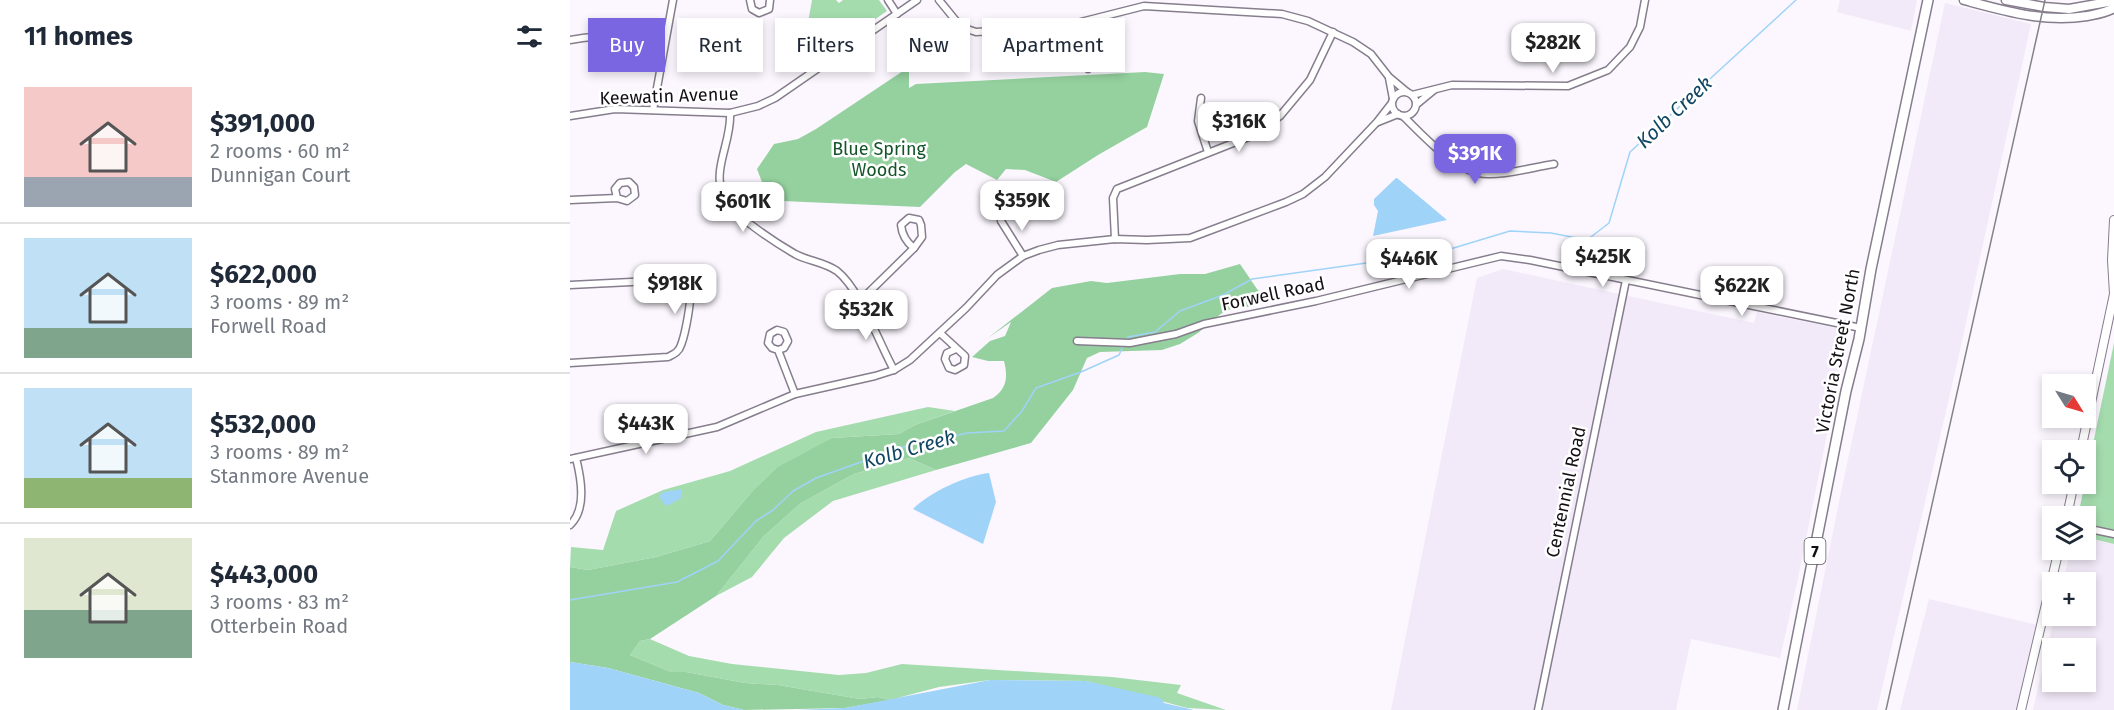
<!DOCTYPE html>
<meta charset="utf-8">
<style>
body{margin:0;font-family:"Fira Sans",sans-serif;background:#f6f6f7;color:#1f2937;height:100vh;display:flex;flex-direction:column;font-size:22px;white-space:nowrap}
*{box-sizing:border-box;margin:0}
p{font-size:20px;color:#747a83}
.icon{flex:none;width:33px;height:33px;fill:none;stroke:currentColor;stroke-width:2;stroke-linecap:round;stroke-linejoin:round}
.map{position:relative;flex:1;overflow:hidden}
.details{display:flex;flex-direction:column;background:#fff;width:570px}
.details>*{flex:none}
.hud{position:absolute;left:18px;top:18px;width:570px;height:54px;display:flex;gap:12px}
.needle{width:39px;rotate:127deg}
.controls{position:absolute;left:1472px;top:374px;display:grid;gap:12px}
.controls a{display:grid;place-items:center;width:54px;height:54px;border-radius:0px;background:#fff;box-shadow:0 3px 9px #0003;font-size:30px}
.price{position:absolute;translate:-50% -51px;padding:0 14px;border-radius:12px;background:#fff;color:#222;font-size:20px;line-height:39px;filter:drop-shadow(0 2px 3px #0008)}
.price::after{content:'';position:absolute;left:50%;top:36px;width:18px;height:14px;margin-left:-9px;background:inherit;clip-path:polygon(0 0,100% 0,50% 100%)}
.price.active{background:#7b66e1;color:#fff}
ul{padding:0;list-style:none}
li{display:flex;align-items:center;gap:18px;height:150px;padding:0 24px}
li+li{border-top:2px solid #e0e1e3}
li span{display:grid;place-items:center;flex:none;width:168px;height:120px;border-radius:0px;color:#555}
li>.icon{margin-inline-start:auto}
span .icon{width:72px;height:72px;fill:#fffc;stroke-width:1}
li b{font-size:26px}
h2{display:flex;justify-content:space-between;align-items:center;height:72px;padding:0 24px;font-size:26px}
.chip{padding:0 21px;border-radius:0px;background:#fff;box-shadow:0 3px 9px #0003;font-size:21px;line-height:54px}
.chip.active{background:#7b66e1;color:#fff}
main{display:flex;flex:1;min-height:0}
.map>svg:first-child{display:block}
</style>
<main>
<section class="details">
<h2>11 homes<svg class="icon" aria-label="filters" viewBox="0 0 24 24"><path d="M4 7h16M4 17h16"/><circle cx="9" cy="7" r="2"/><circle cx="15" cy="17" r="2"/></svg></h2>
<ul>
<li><span style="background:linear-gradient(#f6c9c9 75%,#9aa5b1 0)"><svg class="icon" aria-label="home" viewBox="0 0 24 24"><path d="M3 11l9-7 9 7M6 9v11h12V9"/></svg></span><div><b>$391,000</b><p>2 rooms · 60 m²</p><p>Dunnigan Court</p></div></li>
<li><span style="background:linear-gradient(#bfe0f5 75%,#7fa58c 0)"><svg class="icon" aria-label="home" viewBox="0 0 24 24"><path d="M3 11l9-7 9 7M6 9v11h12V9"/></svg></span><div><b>$622,000</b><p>3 rooms · 89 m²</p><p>Forwell Road</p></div></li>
<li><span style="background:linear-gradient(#bfe0f5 75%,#8fb573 0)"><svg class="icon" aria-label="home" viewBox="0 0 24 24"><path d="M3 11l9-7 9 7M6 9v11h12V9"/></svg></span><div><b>$532,000</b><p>3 rooms · 89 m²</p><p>Stanmore Avenue</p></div></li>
<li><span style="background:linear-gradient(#dfe7d0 60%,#7fa58c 0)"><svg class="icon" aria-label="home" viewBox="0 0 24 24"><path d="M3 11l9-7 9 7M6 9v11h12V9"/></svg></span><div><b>$443,000</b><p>3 rooms · 83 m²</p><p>Otterbein Road</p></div></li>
</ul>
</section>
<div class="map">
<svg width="1544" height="710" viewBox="0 0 1544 710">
<rect width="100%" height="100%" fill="#fcf7ff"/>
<g fill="#f2eaf8" fill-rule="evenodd">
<polygon points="1270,0 1347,0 1341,31 1267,12"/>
<polygon points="1375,3 1461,24 1388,359 1307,710 1227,710 1270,497"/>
<polygon points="933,269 1184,323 1187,312 1271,329 1276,340 1227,583 1210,658 1121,639 1106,710 821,710 907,278"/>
<path d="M1515,537L1544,544V710H1463L1485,615H1515V582H1493L1501,549H1515ZM1482,648H1515V681H1482Z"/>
<polygon points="1359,599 1467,625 1448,710 1330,710"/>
</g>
<g fill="#a5dcae">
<polygon points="242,0 266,0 269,3 273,0 309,0 317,11 251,57 233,32 237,28"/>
<polygon points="1544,343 1544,544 1515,537 1515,516 1508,516"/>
<polygon points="358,407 385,411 345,425 329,434 262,438 180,494 140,541 86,557 18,570 0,567 1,547 33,550 46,511 93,490 160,471 246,432"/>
<polygon points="339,458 366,470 263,501 214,538 182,577 146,596 194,536 231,503 284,474"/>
<polygon points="80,639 119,656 162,664 269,675 296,673 332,664 542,677 611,685 607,693 656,710 617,708 516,681 420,680 369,687 320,700 308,697 290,699 208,685 175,683 116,672 101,672 60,655 70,641"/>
</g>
<g fill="#95d19f">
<polygon points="339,67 339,88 346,84 575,72 594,74 577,127 528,155 486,182 455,170 436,169 427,180 396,164 385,172 350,207 212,201 195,190 187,169 204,144 228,139 246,129"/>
<path d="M670,264L687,289L694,296L685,306L661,309L652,313L628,333L610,344L592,350L530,352L517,358L503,390L461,443L366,470L339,458L284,474L231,503L194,536L146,596L80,639L70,641L60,655L101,672H116L175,683L208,685L290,699L308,697L320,700L275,708L174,710L153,705L129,693L38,668L0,662V567L18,570L86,557L140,541L180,494L208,467L262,438L329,434L345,425L423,398C437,388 438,377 434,361H418L402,357L420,341L435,336L441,322L418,338L482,288L521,281L537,283L610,274H635Z"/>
</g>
<g fill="#9fd3f7">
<polygon points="826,178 827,178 877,220 803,236 808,211 804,205 804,199"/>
<path d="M419,473L426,502L413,544L343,509C358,493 397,475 419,473Z"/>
<polygon points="112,489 111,498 97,506 93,503 89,496 93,492"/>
<polygon points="0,662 38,668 129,693 153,705 174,710 0,710"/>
<polygon points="420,680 516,681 591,698 594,703 624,710 227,710 275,708"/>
</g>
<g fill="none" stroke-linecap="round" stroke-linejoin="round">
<g stroke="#9fd3f7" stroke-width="1.5">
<polyline points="557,339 558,337 585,332 610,311 653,295 682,279 832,258 848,254 867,253 940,231 981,233 1017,240 1039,223 1060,152 1226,0"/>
<polyline points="0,600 107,582 148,561 186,521 203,510 223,491 246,478 342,444 359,442 397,433 434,431 452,411 466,388 511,372 549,355 553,346"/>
</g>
<g stroke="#867d8d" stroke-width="9">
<g id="minor">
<polyline points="180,0 182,9 189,13 199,9 200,0"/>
<polyline points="318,0 327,14"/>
<polyline points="369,0 391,27 406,32 491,27 574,6 712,14 738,21 783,42 801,54 819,77 837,92"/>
<polyline points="513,22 518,46 518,69"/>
<path d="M0,40C37,34 58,35 95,40"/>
<polyline points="819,78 823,99"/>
<circle cx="834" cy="104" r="12"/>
<polyline points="842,95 882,85 998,86 1038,70 1060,47 1070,27 1075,0"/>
<polyline points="631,98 628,121 638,152"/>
<polyline points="847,104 864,90"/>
<polyline points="83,110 103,0"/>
<path d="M160,113C162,140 143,167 152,194C159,213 206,243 225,254C238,261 254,262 267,271C290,289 309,343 324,370"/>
<polyline points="0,116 45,109 160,113 188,106 205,98 347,0"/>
<path d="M833,116C855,137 888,176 920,174C941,174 964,167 984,164"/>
<polyline points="808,122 828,114"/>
<polyline points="0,200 47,198 57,201 65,195 64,187 59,182 50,183 45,189 47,198"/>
<path d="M339,218L349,220L351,225L352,237L344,248C336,242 332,235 331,225Z"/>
<polyline points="431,221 453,256"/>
<polyline points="545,239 543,198 547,189 681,136 710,116 740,80 763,32"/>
<path d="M0,285L102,280C109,281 115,282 119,288C123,296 115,335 111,345C109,352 104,354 98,357L0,363"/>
<polyline points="289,302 344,248"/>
<polyline points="370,333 395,356 394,365 385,370 379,368 375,359 377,353 386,349"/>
<polyline points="507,341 560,343 575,340 606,334 634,324 746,301 931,256 960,260 1291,328"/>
<polyline points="208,350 214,348 218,341 214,332 207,330 200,334 198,343 202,348 208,350 225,394"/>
<polyline points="0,459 147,427 225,394 305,376 324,370 340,360 396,308 427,275 453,256 469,250 488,245 545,239 577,240 620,238 716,202 733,194 755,177 807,122 821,104"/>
<path d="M0,525C17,509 11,478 6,458"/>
<polyline points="1515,528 1544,534"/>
<polyline points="968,710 1056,280"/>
</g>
</g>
<g stroke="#867d8d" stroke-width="10">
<g id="tertiary">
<polyline points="1544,220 1542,260 1544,294"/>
<polyline points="1511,450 1544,294"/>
<polyline points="1497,516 1504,483"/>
<polyline points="1451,710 1489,549"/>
</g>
</g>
<g stroke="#867d8d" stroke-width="11">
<g id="secondary">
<path d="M1394,0C1435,11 1475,23 1517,16C1527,14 1536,13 1544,8"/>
<polyline points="1436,0 1474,7 1499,9 1544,1"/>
</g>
</g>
<g stroke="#867d8d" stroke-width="12">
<polyline id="primary" points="1213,710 1276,391 1289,339 1301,269 1358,0"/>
</g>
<use href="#minor" stroke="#fff" stroke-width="6"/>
<use href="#tertiary" stroke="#fff" stroke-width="8"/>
<use href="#secondary" stroke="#fff" stroke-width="8"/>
<use href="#primary" stroke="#fff" stroke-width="9"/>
<polyline stroke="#868289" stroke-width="1.5" points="1316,710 1475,0"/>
</g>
<g text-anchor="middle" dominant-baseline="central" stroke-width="5" stroke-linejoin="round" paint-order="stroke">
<rect fill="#fff" stroke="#5a575b" stroke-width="1.5" x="1234.5" y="538" width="21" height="26" rx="4.5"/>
<g font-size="16" font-weight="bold" fill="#130f15">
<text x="1245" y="551">7</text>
</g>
<g font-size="18" fill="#130f15" stroke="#fff">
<text transform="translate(99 96) rotate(-2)">Keewatin Avenue</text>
<text transform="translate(703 294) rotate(-12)">Forwell Road</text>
<text transform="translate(1268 351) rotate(-79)">Victoria Street North</text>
<text transform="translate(996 492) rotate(-78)">Centennial Road</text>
</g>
<g font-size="18" fill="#135528" stroke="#fff">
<text x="309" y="149">Blue Spring<tspan x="309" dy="21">Woods</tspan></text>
</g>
<g font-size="20" font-style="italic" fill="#114663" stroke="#fff">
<text transform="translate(1104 112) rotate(-43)">Kolb Creek</text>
<text transform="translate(339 449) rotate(-16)">Kolb Creek</text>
</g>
</g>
</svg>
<div class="controls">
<a><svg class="needle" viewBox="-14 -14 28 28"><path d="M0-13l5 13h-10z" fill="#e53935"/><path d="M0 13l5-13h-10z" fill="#747a83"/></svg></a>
<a><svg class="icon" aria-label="locate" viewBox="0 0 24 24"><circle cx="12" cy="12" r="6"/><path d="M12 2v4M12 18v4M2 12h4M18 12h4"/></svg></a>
<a><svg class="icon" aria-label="layers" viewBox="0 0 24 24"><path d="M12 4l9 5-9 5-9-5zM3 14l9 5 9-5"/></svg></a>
<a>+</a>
<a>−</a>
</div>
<b class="price" style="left:983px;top:74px">$282K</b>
<b class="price" style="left:669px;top:153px">$316K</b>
<b class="price active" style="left:905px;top:185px">$391K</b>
<b class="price" style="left:452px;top:232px">$359K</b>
<b class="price" style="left:173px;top:233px">$601K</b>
<b class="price" style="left:1033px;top:288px">$425K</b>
<b class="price" style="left:839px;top:290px">$446K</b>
<b class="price" style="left:105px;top:315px">$918K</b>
<b class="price" style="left:1172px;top:317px">$622K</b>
<b class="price" style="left:296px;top:341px">$532K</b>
<b class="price" style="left:76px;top:455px">$443K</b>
<div class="hud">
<a class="chip active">Buy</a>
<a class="chip">Rent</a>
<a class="chip">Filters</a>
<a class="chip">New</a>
<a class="chip">Apartment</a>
</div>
</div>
</main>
